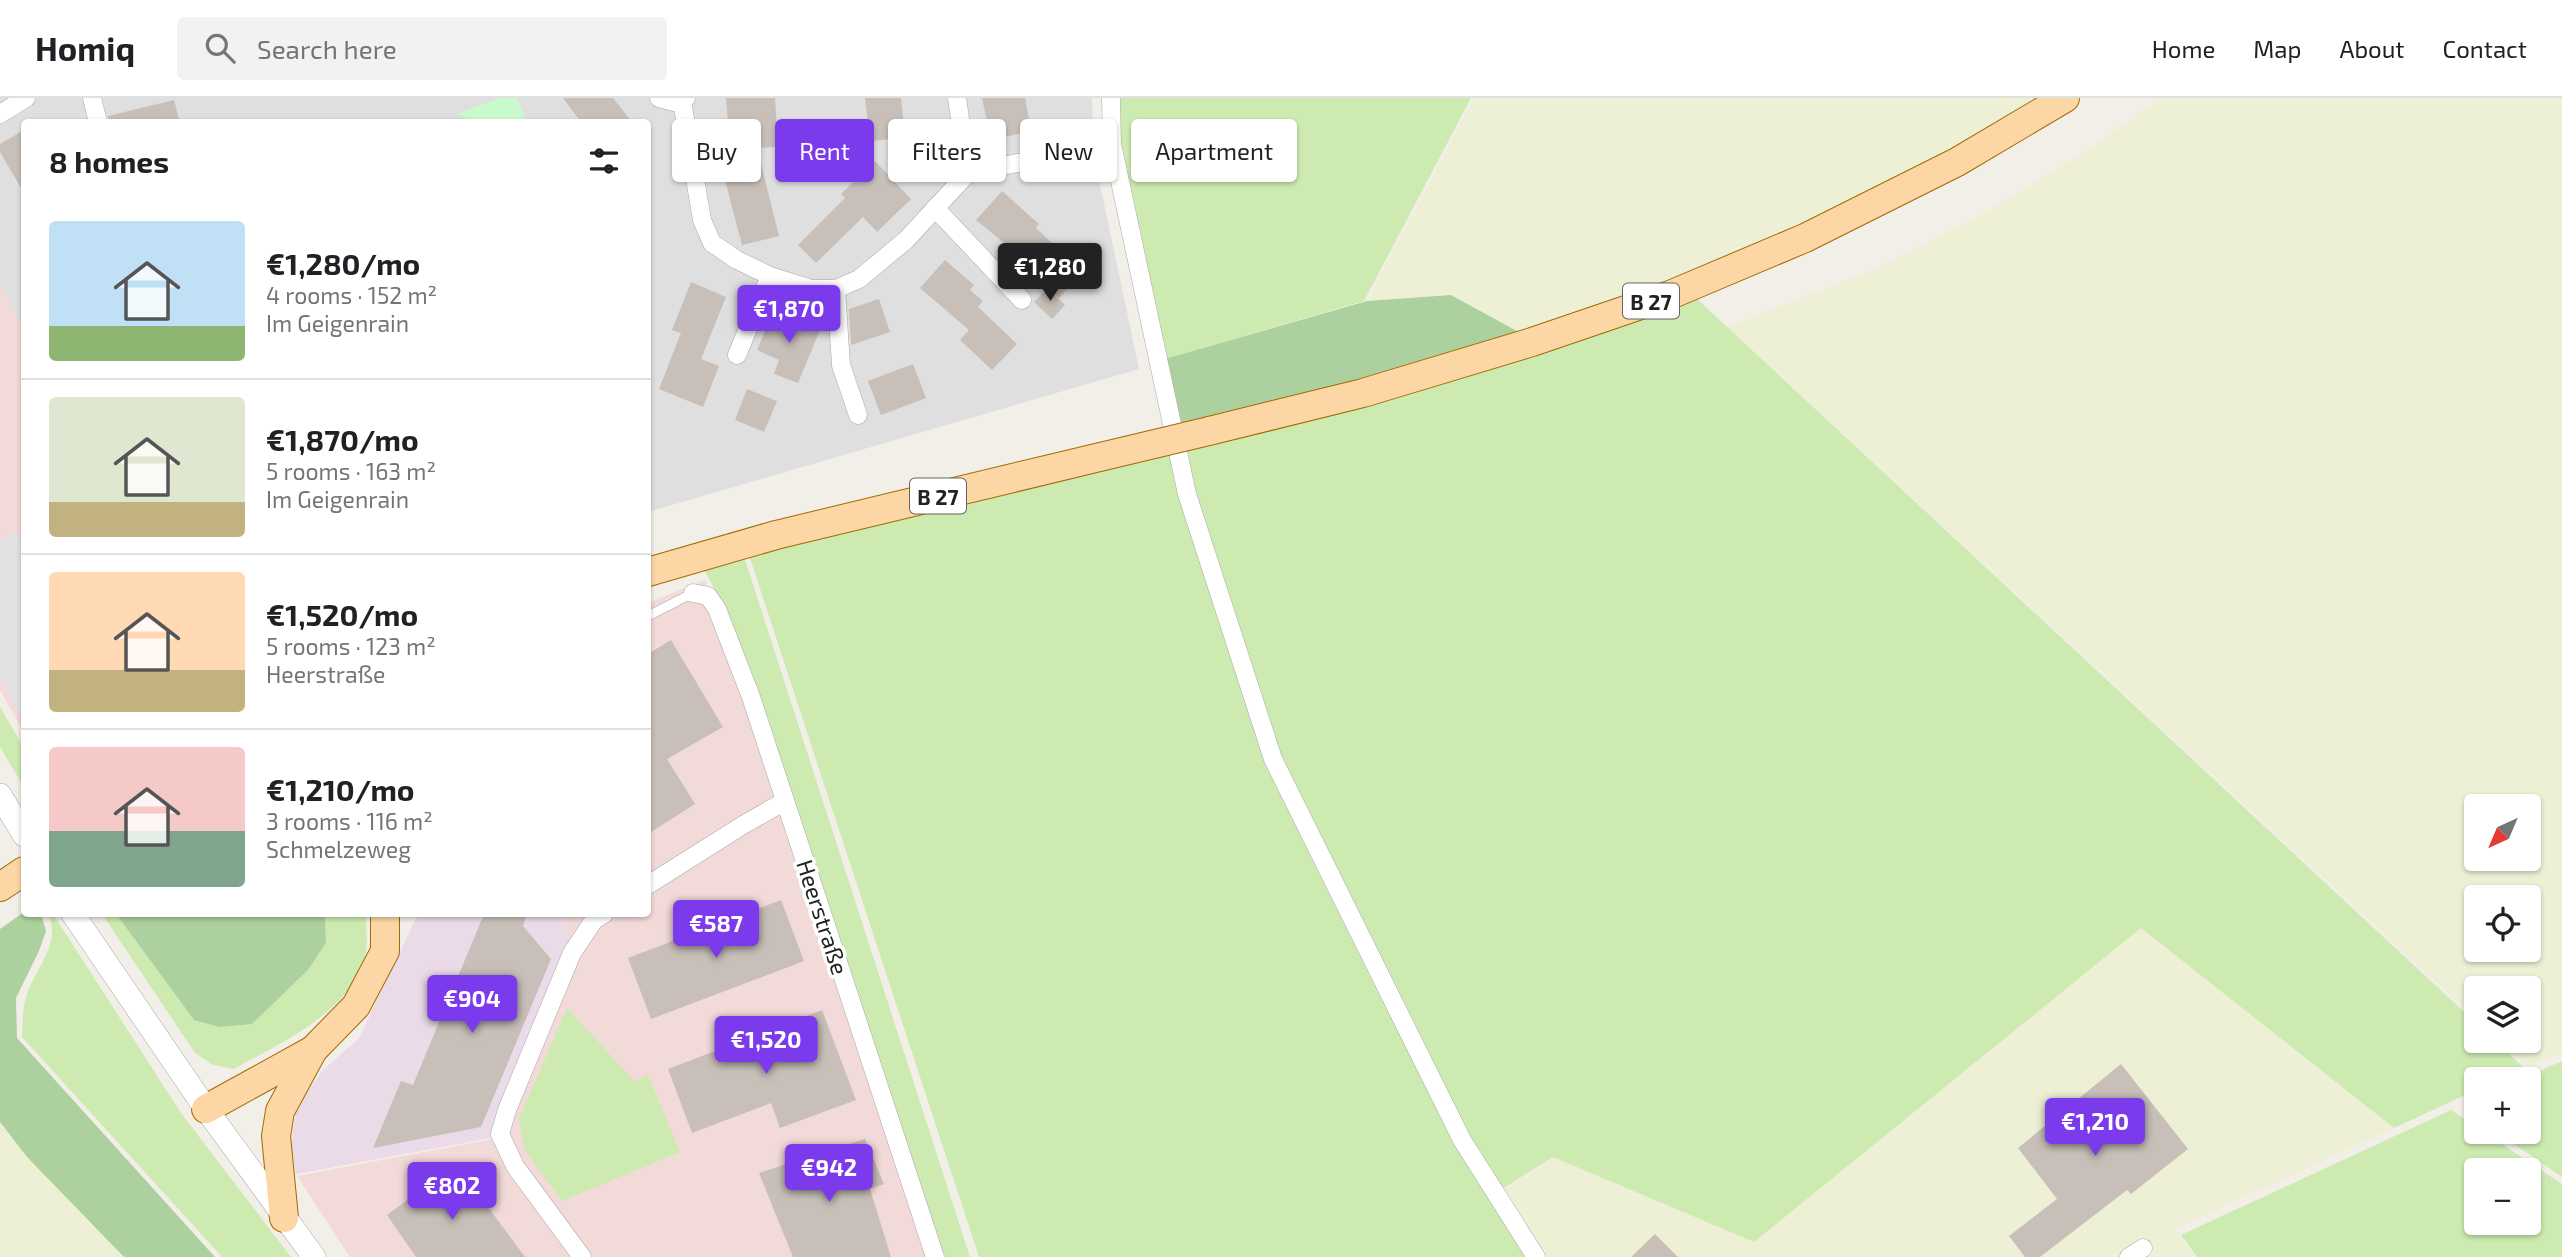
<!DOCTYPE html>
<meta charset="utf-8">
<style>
body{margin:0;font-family:"Exo 2",sans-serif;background:#f2f2f2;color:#202124;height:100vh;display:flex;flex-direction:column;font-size:26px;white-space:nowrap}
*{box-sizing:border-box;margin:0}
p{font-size:23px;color:#757577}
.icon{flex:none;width:38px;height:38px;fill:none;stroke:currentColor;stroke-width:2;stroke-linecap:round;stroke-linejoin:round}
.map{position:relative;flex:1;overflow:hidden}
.details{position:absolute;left:21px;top:21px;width:630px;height:798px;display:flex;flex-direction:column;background:#fff;border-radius:7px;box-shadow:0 2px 5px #0004}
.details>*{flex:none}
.guide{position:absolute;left:672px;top:21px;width:665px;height:63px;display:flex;gap:14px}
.needle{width:46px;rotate:224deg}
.fabs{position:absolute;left:2464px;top:696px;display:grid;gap:14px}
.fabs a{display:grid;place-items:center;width:77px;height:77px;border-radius:7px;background:#fff;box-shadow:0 2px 5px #0004;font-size:35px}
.price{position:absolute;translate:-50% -60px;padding:0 16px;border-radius:7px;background:#7c3aed;color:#fff;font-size:23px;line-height:46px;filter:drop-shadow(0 2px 4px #0008)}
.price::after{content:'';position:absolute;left:50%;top:42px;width:21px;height:16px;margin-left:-10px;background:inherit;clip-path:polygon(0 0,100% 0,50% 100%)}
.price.selected{background:#222;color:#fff}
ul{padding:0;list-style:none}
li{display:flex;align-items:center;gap:21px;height:175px;padding:0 28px}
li+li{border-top:2px solid #e0e0e0}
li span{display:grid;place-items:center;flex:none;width:196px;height:140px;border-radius:7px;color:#555}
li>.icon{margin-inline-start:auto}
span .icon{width:84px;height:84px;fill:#fffc;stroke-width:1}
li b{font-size:30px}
h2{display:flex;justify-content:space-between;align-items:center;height:84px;padding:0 28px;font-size:30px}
.chip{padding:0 24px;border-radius:7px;background:#fff;box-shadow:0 2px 5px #0004;font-size:24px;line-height:63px}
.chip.selected{background:#7c3aed;color:#fff}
header{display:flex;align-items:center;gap:42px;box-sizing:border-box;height:98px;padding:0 35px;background:#fff;border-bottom:2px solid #e0e0e0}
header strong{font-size:33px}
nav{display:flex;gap:38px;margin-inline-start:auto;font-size:24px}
.search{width:490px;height:63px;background:#f2f2f2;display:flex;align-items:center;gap:18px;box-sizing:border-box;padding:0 24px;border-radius:7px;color:#757577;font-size:26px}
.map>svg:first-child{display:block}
</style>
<header>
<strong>Homiq</strong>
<div class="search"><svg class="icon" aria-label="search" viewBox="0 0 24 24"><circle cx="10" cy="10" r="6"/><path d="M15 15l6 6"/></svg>Search here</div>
<nav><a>Home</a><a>Map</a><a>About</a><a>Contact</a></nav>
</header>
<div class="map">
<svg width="2562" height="1159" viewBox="0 0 2562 1159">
<rect width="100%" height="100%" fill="#f2efe9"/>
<polygon fill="#e0dfdf" points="0,0 1092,0 1094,58 1139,271 648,414 648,24 24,24 24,231 0,185"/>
<g fill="#f2dad9">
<polygon points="0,185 24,231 24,635 0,592"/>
<polygon points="705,482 795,740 932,1159 350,1159 297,1078 503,1039 577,862 559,816 648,816 648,505"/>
</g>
<polygon fill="#ebdbe8" points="418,816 559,816 575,857 497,1039 296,1076 291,1048 296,1009 323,972 359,940"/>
<g fill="#eef0d5" fill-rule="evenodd">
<polygon points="1474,0 2043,0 1938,61 1808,125 1528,239 1451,197 1367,203"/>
<path d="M2162,0H2562V954L2528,969L2500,943H2529V891H2476V921L1728,229L1878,170L1988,113L2085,54ZM2476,709H2529V761H2476ZM2476,800H2529V852H2476Z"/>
<polygon points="2141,830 2394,1030 2175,1131 2195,1159 1542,1159 1501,1093 1553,1059 1754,1144"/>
<polygon points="0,1024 27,1059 124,1159 0,1159"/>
</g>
<g fill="#cdebb0" fill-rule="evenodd">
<polygon points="1116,0 1471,0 1364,203 1161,262 1117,42"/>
<polygon points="1682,187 2476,925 2476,943 2496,943 2524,970 2498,982 2476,982 2476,992 2394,1030 2141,830 1754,1144 1553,1059 1499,1093 1467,1041 1276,660 1177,336"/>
<polygon points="1171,336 1270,660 1533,1159 979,1159 745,445"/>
<polygon points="740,446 970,1159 940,1159 718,498 697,458"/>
<polygon points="0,609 24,650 24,689 0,649"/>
<path d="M48,816H53L181,1015L291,1159H222L22,939C23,925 22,910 27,896C36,870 62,844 48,816Z"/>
<path d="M102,816H116L194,922L287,892L308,872L326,845L325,816H366C366,829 368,846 365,859C350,915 280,945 234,971L213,967L195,955Z"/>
<polygon points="567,910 635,984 648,977 680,1054 562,1103 524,1051 519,1021"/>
<polygon points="2562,963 2562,1079 2496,1034 2529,1034 2529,982 2519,982"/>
<path d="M2451,1012L2476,1029V1034H2484L2562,1086V1159H2197L2181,1137ZM2476,1073H2529V1125H2476Z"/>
</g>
<g fill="#add19e">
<polygon points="1451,197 1528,239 1175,329 1161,262 1367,203"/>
<polygon points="24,814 41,816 46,833 39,853 16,900 17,940 215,1159 124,1159 27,1059 0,1024 0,831"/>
<polygon points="116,816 325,816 326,845 308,872 252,926 220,929 194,922"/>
</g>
<polygon fill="#c8facc" points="500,0 517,0 526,24 468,24 459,15"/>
<polygon fill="#e2e2e2" points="15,434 24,451 24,622 0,581 0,442"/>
<g fill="#c7bfb8">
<polygon points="563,0 613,0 632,24 581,24"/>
<polygon points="726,0 775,0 778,49 757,50 779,138 742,147 717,52 717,38 729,38"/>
<polygon points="865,0 901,0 905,40 870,43"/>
<polygon points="982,0 1025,0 1031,33 991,42"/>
<polygon points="174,2 180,24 109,24 108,18"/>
<polygon points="24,32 24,95 0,54 0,46"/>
<polygon points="875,63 911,101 877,134 863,119 816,165 798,147 845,100 841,96"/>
<polygon points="1002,93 1039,126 1036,130 1083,174 1059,200 1020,165 1016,169 997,153 1004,145 976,122"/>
<polygon points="945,162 974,187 970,192 983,203 978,209 1017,246 992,272 960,242 969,232 920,190"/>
<polygon points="691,184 726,199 701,261 719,268 703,309 659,291 681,235 672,232"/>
<polygon points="1048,190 1065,207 1052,221 1034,204"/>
<polygon points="879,201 890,234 851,247 849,211"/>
<polygon points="774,212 820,232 798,285 774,276 779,262 757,252"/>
<polygon points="913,266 926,300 881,317 868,283"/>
<polygon points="747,291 777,303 764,334 735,322"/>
<polygon points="671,542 723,629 667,661 695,706 648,736 648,556"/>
<polygon points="781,802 804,863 651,921 628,860"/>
<polygon points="484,816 527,816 523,828 551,861 481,1029 373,1050 401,983 413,987"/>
<polygon points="822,912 856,1002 780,1030 771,1005 692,1035 668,971"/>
<polygon points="2121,966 2188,1051 2131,1096 2127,1092 2040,1159 2025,1159 2009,1138 2057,1101 2018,1050"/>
<polygon points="865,1041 884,1086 870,1091 891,1159 793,1159 759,1075"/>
<polygon points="456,1066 525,1159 416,1159 387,1117"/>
<polygon points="1655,1136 1678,1159 1631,1159"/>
</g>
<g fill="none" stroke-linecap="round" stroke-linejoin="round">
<g stroke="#a9a9a9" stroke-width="10">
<polyline id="service" points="648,518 693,495"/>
</g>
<g stroke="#a9a9a9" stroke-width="19">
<g id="minor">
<polyline points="92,0 98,24"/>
<polyline points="659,0 674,4 686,0"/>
<polyline points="957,0 968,75"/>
<polyline points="1111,0 1112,46 1187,396 1273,661 1462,1042 1536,1159"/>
<polyline points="682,3 702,122 712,145 737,162 770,178 812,191 836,191 859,181 906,142 968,75 1112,46"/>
<polyline points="0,16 26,0"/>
<polyline points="935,110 1022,202"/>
<polyline points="836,191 841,267 858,317"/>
<polyline points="737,257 770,178"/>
<polyline points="693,495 708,498 717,511 751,599 935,1159"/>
<polyline points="648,787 743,727 785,703"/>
<polyline points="582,1159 515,1068 500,1036 507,1012 572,855 594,822 604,816"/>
<polyline points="2129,1159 2143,1150"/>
</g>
</g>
<g stroke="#a9a9a9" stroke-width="24">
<g id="tertiary">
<polyline points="0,697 24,737"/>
<polyline points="73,816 206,1011 314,1159"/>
</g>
</g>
<g stroke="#a06b00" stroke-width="30">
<g id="primary">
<polyline points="1209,333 1363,295 1532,244 1670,197 1805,140 1957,64 2065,0"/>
<polyline points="648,474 776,437 1100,359"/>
<polyline points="0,789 24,773"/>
<polyline points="206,1011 313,952 356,908 385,853 385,816"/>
<polyline points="284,1120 276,1038 280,1013 313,952"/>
</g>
</g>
<use href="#service" stroke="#fff" stroke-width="9"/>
<use href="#minor" stroke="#fff" stroke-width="18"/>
<use href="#tertiary" stroke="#fff" stroke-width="23"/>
<use href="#primary" stroke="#fcd6a4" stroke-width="28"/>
<g stroke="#a06b00" stroke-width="30" stroke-linecap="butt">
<polyline id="primary-bridge" points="1100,359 1209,333"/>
</g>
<use href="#primary-bridge" stroke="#fcd6a4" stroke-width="28"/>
</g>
<g text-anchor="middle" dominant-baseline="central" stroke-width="7" stroke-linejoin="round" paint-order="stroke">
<g fill="#fff" stroke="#646464" stroke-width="2">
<rect x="1623" y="185.5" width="56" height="35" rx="5"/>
<rect x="910" y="380.5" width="56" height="35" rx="5"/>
</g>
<g font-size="21" font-weight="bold" fill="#222">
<text x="1651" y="203">B 27</text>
<text x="938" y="398">B 27</text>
</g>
<g font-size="23" fill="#222" stroke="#fff">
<text transform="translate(823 819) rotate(72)">Heerstraße</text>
</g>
</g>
</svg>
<div class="fabs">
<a><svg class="needle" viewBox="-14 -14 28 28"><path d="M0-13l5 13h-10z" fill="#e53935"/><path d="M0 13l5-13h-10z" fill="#757577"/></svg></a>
<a><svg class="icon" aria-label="locate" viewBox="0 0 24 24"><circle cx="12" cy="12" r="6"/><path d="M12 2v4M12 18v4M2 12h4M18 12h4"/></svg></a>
<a><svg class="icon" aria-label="layers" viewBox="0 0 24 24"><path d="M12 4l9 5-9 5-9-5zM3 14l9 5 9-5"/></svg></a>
<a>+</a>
<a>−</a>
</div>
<b class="price selected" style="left:1050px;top:205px">€1,280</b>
<b class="price" style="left:789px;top:247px">€1,870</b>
<b class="price" style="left:716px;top:862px">€587</b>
<b class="price" style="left:472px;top:937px">€904</b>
<b class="price" style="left:766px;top:978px">€1,520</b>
<b class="price" style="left:2095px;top:1060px">€1,210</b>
<b class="price" style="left:829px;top:1106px">€942</b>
<b class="price" style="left:452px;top:1124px">€802</b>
<div class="guide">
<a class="chip">Buy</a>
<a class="chip selected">Rent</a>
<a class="chip">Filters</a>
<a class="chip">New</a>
<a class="chip">Apartment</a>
</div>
<section class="details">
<h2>8 homes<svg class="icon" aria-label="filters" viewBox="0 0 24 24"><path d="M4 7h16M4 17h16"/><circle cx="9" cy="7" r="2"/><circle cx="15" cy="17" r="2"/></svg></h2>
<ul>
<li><span style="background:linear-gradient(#bfe0f5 75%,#8fb573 0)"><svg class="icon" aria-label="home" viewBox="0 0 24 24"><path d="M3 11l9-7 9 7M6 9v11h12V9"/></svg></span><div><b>€1,280/mo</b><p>4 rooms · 152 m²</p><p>Im Geigenrain</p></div></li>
<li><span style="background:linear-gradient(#dfe7d0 75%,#c2b280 0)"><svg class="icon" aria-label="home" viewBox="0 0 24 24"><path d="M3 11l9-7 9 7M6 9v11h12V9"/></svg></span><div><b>€1,870/mo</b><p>5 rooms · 163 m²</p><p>Im Geigenrain</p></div></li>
<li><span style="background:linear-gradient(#ffd9b3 70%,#c2b280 0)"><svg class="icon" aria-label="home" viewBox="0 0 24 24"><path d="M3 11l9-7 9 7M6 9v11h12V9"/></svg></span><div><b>€1,520/mo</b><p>5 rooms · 123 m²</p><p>Heerstraße</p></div></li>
<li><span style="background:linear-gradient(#f6c9c9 60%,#7fa58c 0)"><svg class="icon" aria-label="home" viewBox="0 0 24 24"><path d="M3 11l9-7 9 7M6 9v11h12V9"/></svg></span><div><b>€1,210/mo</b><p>3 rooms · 116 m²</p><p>Schmelzeweg</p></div></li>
</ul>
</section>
</div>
